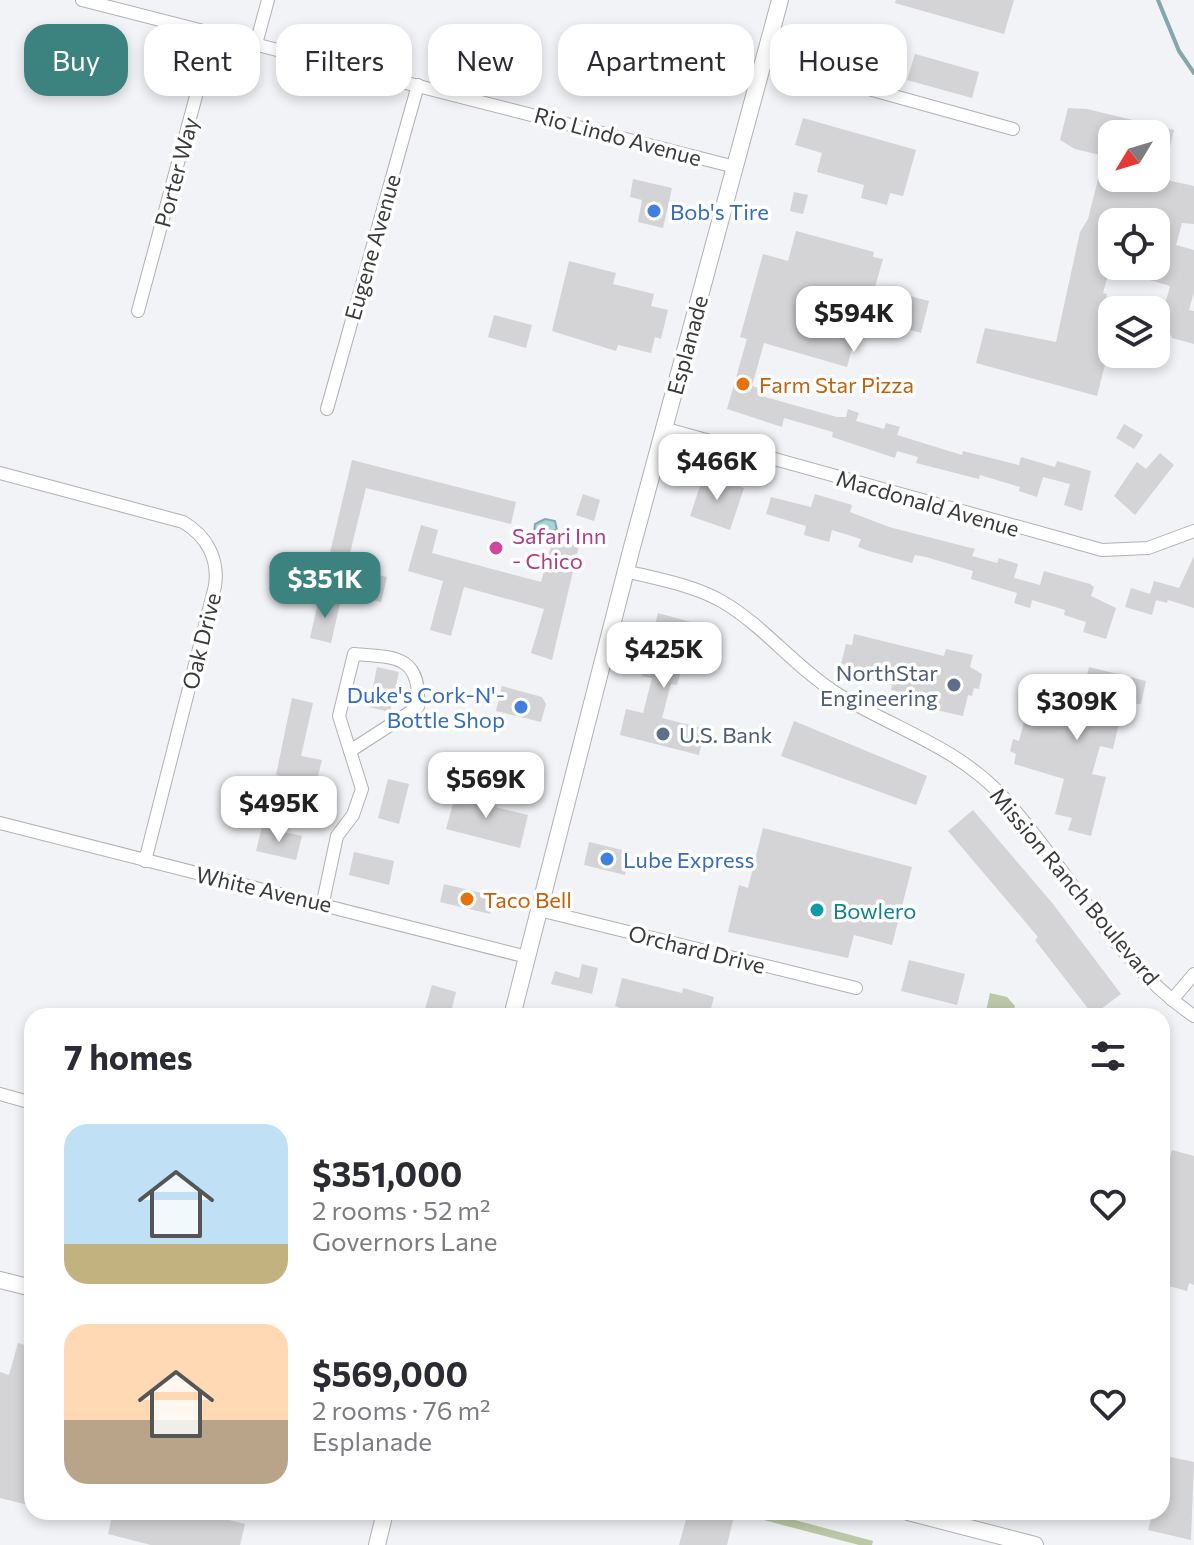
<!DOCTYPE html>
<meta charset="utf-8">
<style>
body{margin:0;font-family:Commissioner,sans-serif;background:#f2f2f3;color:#2b2b33;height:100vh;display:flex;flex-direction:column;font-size:30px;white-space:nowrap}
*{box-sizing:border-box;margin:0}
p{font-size:26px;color:#7c7c81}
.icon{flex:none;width:44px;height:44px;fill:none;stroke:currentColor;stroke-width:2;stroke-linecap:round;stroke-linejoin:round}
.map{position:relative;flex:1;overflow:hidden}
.sheet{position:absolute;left:24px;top:1008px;width:1146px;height:512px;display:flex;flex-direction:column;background:#fff;border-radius:24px;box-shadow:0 4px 12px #0003}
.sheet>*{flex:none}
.hud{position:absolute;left:24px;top:24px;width:1146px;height:72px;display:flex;gap:16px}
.needle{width:52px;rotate:232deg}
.tools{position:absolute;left:1098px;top:120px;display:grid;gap:16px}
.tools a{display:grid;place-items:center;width:72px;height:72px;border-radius:16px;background:#fff;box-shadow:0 4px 12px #0003;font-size:40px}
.price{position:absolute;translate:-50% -68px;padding:0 18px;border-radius:16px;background:#fff;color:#222;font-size:26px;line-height:52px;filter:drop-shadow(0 2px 4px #0008)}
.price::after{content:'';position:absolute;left:50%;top:48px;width:24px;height:18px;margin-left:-12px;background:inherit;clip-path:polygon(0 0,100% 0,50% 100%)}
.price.active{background:#3c837f;color:#fff}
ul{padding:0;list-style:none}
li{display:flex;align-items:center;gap:24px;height:200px;padding:0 40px}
li span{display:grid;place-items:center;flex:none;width:224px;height:160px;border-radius:24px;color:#555}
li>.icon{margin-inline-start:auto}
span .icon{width:96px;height:96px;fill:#fffc;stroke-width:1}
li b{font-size:34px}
h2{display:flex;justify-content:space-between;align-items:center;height:96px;padding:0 40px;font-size:34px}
.pill{padding:0 28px;border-radius:24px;background:#fff;box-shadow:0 4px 12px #0003;font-size:28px;line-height:72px}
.pill.active{background:#3c837f;color:#fff}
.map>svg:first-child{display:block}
</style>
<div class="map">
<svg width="1194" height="1545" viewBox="0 0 1194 1545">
<rect width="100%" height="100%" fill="#f1f3f6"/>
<g fill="#bbc7a6">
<polygon points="990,993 1007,997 1015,1006 1012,1016 985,1016"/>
<polygon points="746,1512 765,1512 873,1541 872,1545 859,1545 752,1517"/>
</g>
<polygon fill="#a5d5db" stroke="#85a6ab" stroke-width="2" points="545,519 555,521 557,530 534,533 535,524"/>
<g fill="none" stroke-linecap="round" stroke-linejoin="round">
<polyline stroke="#85a6ab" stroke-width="4" points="1158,0 1179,51 1194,73"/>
</g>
<g fill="#d4d3d6" fill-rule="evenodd">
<polygon points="896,0 1014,0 1004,34 895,3"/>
<polygon points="651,50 688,59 686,64 713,71 708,92 644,75"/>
<polygon points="915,54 979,72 972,98 907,80"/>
<path d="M1068,108L1087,109L1174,130L1162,179L1194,186V224L1182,223L1176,245L1194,250V292L1189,310L1194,311V344L1172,338L1168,330L1159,328L1170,286L1143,278L1147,266H1156V217L1132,211L1131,215L1112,211V260L1103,293L1107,294L1100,326L1112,330V354L1108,353L1097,396L976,363L985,328L1056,342L1080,232L1088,219L1104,156L1075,149L1060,140ZM1112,134H1156V178H1112Z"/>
<polygon points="803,118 916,150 903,196 890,193 887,205 861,198 864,185 817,172 822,153 795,145"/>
<polygon points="633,179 672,188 663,228 638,222 642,200 630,197"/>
<polygon points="794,192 808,195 803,214 790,211"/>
<polygon points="796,231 874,252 873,257 883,259 875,287 929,301 921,333 907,329 902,333 859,322 847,367 764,343 752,386 766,390 765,397 837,417 846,417 848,409 859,413 856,421 884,429 886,423 900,427 897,435 962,455 963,451 1019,465 1021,457 1055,467 1057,461 1091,471 1082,511 1064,505 1070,484 1043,477 1037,497 1019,491 1020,487 980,475 979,479 916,463 918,457 897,451 895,458 832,437 833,432 784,418 782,427 727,409 747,339 740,337 763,254 788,261"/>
<polygon points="569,261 616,273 613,284 654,294 651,306 668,310 661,339 655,337 651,353 618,345 616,351 552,331"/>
<polygon points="494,315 532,325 526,348 488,337"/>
<polygon points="1124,424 1143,435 1134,449 1116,438"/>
<polygon points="1160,453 1174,465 1135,515 1114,496 1137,462 1146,469"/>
<polygon points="352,460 516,502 511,524 366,488 349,557 330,553"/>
<polygon points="704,474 744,488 730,530 690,516"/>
<polygon points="583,494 600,500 594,521 576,515"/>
<polygon points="815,494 852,505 850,512 889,527 975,549 972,556 997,563 999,558 1018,564 1014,578 1040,585 1044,571 1090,584 1094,587 1091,596 1116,608 1106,639 1083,632 1086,622 1064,615 1065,610 1032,600 1030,608 1014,603 1017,593 971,579 973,571 926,557 915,555 912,563 869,551 858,547 861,539 832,530 829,542 804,535 806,526 766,514 771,497 811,507"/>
<polygon points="421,525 438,530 432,553 541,582 553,539 579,546 552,660 531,653 544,609 464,587 451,636 430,630 443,581 408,571"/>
<polygon points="1194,556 1194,608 1168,600 1167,603 1156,600 1152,615 1125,607 1131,588 1150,594 1154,581 1179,588"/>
<polygon points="340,566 387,577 381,602 334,591"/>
<polygon points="319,598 340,603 331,643 310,638"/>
<polygon points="658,613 694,623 677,685 671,684 662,718 705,729 699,755 620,735 626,709 643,713 652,678 642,676"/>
<polygon points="854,634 944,656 946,649 973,655 970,667 982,674 979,689 974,688 972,696 968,695 963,716 931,709 933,700 891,690 892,685 869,679 871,671 841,664 846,644 852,645"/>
<polygon points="377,667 399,672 390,712 369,707"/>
<polygon points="1089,667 1146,681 1141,704 1134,704 1132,713 1122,710 1113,749 1100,746 1092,774 1106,777 1091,836 1068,830 1072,818 1055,814 1064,779 1014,764 1016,754 1010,751 1013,739 1019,741 1025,718 1020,716 1025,699 1078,713"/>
<polygon points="502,686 542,697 546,704 541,722 496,711"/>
<polygon points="292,698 313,703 301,756 322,760 316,784 276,775"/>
<polygon points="794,721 927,776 916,805 781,756"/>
<polygon points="388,779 409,784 399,824 378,818"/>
<polygon points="466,792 497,800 495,807 528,815 520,848 446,829 456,793 465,796"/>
<polygon points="973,810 1053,904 1121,994 1093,1015 1035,940 1038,937 948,831"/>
<polygon points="262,827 302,836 296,860 256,851"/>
<polygon points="763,828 912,867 892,945 854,935 848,958 728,932 739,885 748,888"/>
<polygon points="589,842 631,852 625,875 584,865"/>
<polygon points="354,852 394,861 389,885 349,875"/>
<polygon points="444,884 494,896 490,914 440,902"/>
<polygon points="909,960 965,974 957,1005 901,991"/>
<polygon points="582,964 598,968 592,994 551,984 555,971 579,978"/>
<polygon points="622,978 682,993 683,988 714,997 709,1016 618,1016 620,1008 615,1006"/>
<polygon points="432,985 456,992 450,1016 423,1016"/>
<polygon points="1172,1150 1194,1156 1194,1285 1189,1283 1187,1291 1162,1284 1162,1163 1168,1165"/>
<polygon points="18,1343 32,1347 32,1506 0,1498 0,1372 9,1375"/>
<polygon points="1166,1456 1194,1462 1191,1540 1148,1530 1153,1512 1162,1512"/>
<polygon points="113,1512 198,1512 245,1524 240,1545 151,1545 108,1534"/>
<polygon points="688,1512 735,1512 727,1545 679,1545"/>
</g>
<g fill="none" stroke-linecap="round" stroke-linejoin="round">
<g stroke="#afb1b3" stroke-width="14">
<g id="minor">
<polyline points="82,0 735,167"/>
<polyline points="256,44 268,0"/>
<polyline points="764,60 1013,129"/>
<polyline points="138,311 213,33"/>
<polyline points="327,409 418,85"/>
<polyline points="663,428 1102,550 1148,548 1194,531"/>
<path d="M0,473L183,522C207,536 219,559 215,586L145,861"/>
<path d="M625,571C658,579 693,585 723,602C765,627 795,667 836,693C894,729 957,746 1004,798C1068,868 1114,962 1194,1016"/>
<path d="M354,654C397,657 421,656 418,707L350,751L339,716Z"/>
<polyline points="0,823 527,957"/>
<polyline points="323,902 337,836 353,815 362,789 350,751"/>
<polyline points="539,910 856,988"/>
<polyline points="1172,1000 1194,974"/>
<polyline points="0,1094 32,1103"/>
</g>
</g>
<g stroke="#afb1b3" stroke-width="18">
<g id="secondary">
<polyline points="512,1016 632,547 780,0"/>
<polyline points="0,1280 32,1288"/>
<polyline points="908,1512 1035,1545"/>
<polyline points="377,1545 385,1512"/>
</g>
</g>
<use href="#minor" stroke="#fff" stroke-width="12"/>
<use href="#secondary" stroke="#fff" stroke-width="16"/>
</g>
<g fill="#3f7fe0" stroke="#fff" stroke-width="3">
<circle cx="654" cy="211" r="8"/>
<circle cx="521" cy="707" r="8"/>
<circle cx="607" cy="859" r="8"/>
</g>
<g fill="#e8710a" stroke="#fff" stroke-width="3">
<circle cx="743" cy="384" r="8"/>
<circle cx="467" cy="899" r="8"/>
</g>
<circle fill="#d1479c" stroke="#fff" stroke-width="3" cx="496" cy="548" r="8"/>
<g fill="#5c6f8a" stroke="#fff" stroke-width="3">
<circle cx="954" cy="685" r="8"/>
<circle cx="663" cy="734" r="8"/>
</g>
<circle fill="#0f9aa8" stroke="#fff" stroke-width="3" cx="817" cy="910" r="8"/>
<g text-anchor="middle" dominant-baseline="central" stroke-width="7" stroke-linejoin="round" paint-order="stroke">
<g font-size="22" fill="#393a3b" stroke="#fff">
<text transform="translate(618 136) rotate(15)">Rio Lindo Avenue</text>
<text transform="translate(176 172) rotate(-75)">Porter Way</text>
<text transform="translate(372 247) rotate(-74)">Eugene Avenue</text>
<text transform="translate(687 345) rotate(-75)">Esplanade</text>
<text transform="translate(928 503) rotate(16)">Macdonald Avenue</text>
<text transform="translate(201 641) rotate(-76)">Oak Drive</text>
<text transform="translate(1075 886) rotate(50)">Mission Ranch Boulevard</text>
<text transform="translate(264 889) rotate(13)">White Avenue</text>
<text transform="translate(697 949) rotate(14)">Orchard Drive</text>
</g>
<g font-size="22" fill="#366cbe" stroke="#fff" text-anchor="start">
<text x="670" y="211">Bob's Tire</text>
<text x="505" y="694" text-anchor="end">Duke's Cork-N'-<tspan x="505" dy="25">Bottle Shop</tspan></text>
<text x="623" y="859">Lube Express</text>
</g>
<g font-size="22" fill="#c56008" stroke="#fff" text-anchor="start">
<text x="759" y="384">Farm Star Pizza</text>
<text x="483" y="899">Taco Bell</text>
</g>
<g font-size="22" fill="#b23c85" stroke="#fff" text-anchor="start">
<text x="512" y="535">Safari Inn<tspan x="512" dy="25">- Chico</tspan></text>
</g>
<g font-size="22" fill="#4e5e75" stroke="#fff" text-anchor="end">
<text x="938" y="672">NorthStar<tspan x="938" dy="25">Engineering</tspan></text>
<text x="679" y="734" text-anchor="start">U.S. Bank</text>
</g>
<g font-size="22" fill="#0d838f" stroke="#fff" text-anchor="start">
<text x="833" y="910">Bowlero</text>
</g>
</g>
</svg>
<div class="tools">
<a><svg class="needle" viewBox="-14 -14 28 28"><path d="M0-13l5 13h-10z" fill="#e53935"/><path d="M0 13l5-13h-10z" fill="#7c7c81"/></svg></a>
<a><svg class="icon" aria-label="locate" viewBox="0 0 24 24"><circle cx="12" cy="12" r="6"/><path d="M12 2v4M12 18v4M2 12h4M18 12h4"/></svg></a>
<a><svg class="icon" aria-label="layers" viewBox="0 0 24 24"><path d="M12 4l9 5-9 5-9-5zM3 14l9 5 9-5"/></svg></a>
</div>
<b class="price" style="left:854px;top:354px">$594K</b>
<b class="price" style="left:717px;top:502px">$466K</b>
<b class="price active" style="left:325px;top:620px">$351K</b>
<b class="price" style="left:664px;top:690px">$425K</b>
<b class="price" style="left:1077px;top:742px">$309K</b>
<b class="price" style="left:486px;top:820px">$569K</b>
<b class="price" style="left:279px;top:844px">$495K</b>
<div class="hud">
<a class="pill active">Buy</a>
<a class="pill">Rent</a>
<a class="pill">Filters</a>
<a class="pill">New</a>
<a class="pill">Apartment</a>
<a class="pill">House</a>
</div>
<section class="sheet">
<h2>7 homes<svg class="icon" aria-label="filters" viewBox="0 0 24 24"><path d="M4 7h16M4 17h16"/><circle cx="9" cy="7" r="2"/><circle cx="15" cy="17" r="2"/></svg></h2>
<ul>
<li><span style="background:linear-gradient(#bfe0f5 75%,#c2b280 0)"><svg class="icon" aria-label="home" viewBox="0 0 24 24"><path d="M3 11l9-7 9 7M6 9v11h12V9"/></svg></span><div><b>$351,000</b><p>2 rooms · 52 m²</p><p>Governors Lane</p></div><svg class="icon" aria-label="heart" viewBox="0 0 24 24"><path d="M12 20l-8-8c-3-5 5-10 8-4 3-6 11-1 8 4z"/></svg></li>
<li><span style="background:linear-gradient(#ffd9b3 60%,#b9a48a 0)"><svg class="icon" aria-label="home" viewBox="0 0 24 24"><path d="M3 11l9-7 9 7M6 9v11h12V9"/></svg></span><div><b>$569,000</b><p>2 rooms · 76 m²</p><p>Esplanade</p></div><svg class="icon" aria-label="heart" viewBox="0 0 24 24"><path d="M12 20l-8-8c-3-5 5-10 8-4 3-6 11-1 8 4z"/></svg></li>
</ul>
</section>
</div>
